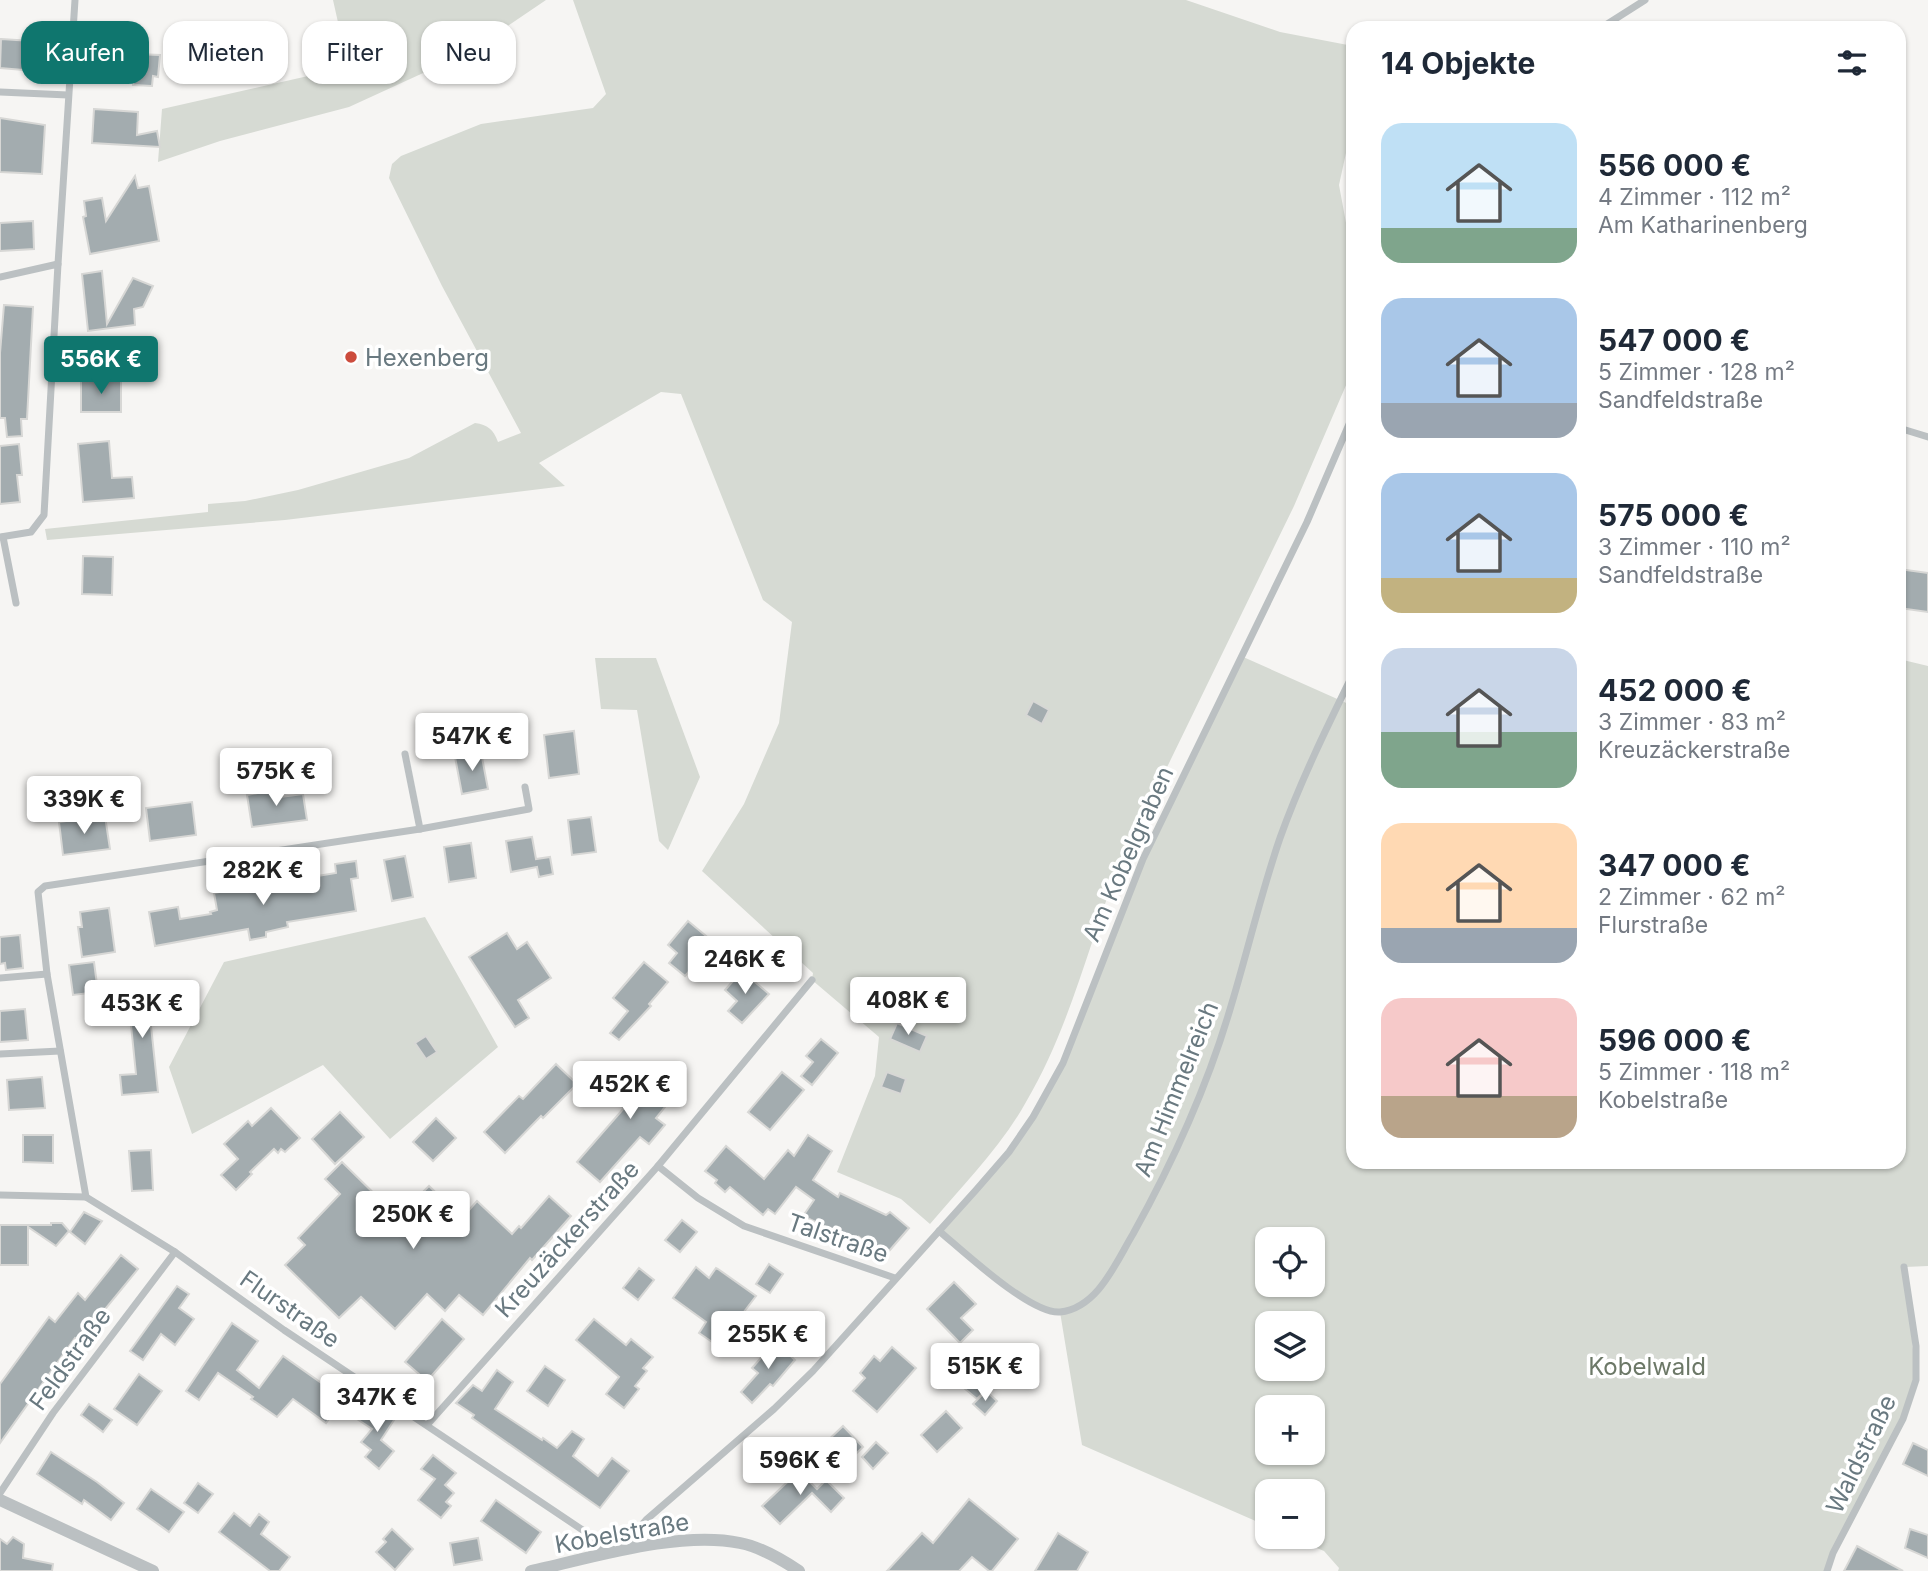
<!DOCTYPE html>
<html lang="de">
<meta charset="utf-8">
<style>
body{margin:0;font-family:Inter,sans-serif;background:#f6f6f7;color:#1f2937;height:100vh;display:flex;flex-direction:column;font-size:26px;white-space:nowrap}
*{box-sizing:border-box;margin:0}
p{font-size:23px;color:#747a83}
.icon{flex:none;width:38px;height:38px;fill:none;stroke:currentColor;stroke-width:2;stroke-linecap:round;stroke-linejoin:round}
.map{position:relative;flex:1;overflow:hidden}
.panel{position:absolute;left:1346px;top:21px;width:560px;height:1148px;display:flex;flex-direction:column;background:#fff;border-radius:21px;box-shadow:0 2px 5px #0004}
.panel>*{flex:none}
.hud{position:absolute;left:21px;top:21px;width:665px;height:63px;display:flex;gap:14px}
.fabs{position:absolute;left:1255px;top:1227px;display:grid;gap:14px}
.fabs a{display:grid;place-items:center;width:70px;height:70px;border-radius:14px;background:#fff;box-shadow:0 2px 5px #0004;font-size:35px}
.price{position:absolute;translate:-50% -60px;padding:0 16px;border-radius:7px;background:#fff;color:#222;font-size:23px;line-height:46px;filter:drop-shadow(0 2px 4px #0008)}
.price::after{content:'';position:absolute;left:50%;top:42px;width:21px;height:16px;margin-left:-10px;background:inherit;clip-path:polygon(0 0,100% 0,50% 100%)}
.price.current{background:#0f766e;color:#fff}
ul{padding:0;list-style:none}
li{display:flex;align-items:center;gap:21px;height:175px;padding:0 35px}
li span{display:grid;place-items:center;flex:none;width:196px;height:140px;border-radius:21px;color:#555}
li>.icon{margin-inline-start:auto}
span .icon{width:84px;height:84px;fill:#fffc;stroke-width:1}
li b{font-size:30px}
h2{display:flex;justify-content:space-between;align-items:center;height:84px;padding:0 35px;font-size:30px}
.tag{padding:0 24px;border-radius:21px;background:#fff;box-shadow:0 2px 5px #0004;font-size:24px;line-height:63px}
.tag.current{background:#0f766e;color:#fff}
.map>svg:first-child{display:block}
</style>
<div class="map">
<svg width="1928" height="1571" viewBox="0 0 1928 1571">
<rect width="100%" height="100%" fill="#f6f5f3"/>
<g fill="#d6dad3" fill-rule="evenodd">
<polygon points="333,0 546,0 469,52 349,107 220,141 158,162 162,109 348,67"/>
<path d="M573,0H1186L1280,32L1353,46V121L1339,185L1349,239L1353,241V369L1294,506L1118,868C1088,947 1069,1029 1026,1102C1001,1147 963,1185 930,1224L901,1199L837,1172L875,1076L879,1037L812,980L813,973L702,871L744,804L779,723L792,622L763,600L681,394L661,392L539,463L565,486L285,520L47,540L45,529L208,512V504L245,501L298,490L409,458L475,423C488,425 493,429 498,442L521,433L442,286L389,178L392,164L401,156L481,124L593,108L606,94Z"/>
<path d="M1241,656L1353,706V1162H1899V659L1928,666V1266L1905,1267L1916,1380L1903,1419L1827,1571H1338L1339,1568L1324,1551L1290,1537L1312,1536V1491H1267V1526L1082,1445L1060,1312L1038,1308L939,1231L1009,1152L1055,1080L1143,859ZM1267,1239H1312V1284H1267ZM1267,1323H1312V1368H1267ZM1267,1407H1312V1452H1267Z"/>
<polygon points="595,658 656,658 700,777 668,850 659,841 637,710 601,709"/>
<polygon points="425,917 498,1047 390,1139 323,1065 192,1134 169,1067 224,962"/>
</g>
<g fill="#a3acaf" stroke="#d7d7d5" stroke-width="2">
<polygon points="106,38 136,40 136,54 160,55 158,77 153,76 152,86 133,85 135,63 105,61"/>
<polygon points="1,39 47,42 46,67 36,66 35,71 0,68"/>
<polygon points="94,109 138,112 137,135 157,131 160,147 92,143"/>
<polygon points="0,118 45,125 42,174 0,172"/>
<polygon points="135,176 138,188 149,186 159,241 90,254 83,217 86,216 84,201 102,198 106,221"/>
<polygon points="33,221 34,249 0,251 0,223"/>
<polygon points="102,271 107,324 133,278 153,286 143,307 134,309 135,325 88,331 82,274"/>
<polygon points="4,305 33,307 27,419 21,419 22,436 7,437 5,418 0,418 0,353"/>
<polygon points="81,380 121,381 121,412 81,412"/>
<polygon points="109,441 112,478 132,477 134,498 83,502 78,444"/>
<polygon points="19,444 22,475 17,475 20,502 0,504 0,446"/>
<polygon points="83,556 113,557 112,595 82,594"/>
<polygon points="1899,569 1928,573 1928,612 1899,608"/>
<polygon points="1033,701 1049,710 1042,724 1026,715"/>
<polygon points="574,731 579,774 549,778 544,735"/>
<polygon points="481,752 488,789 462,794 455,757"/>
<polygon points="279,789 281,797 303,794 307,820 252,827 247,795"/>
<polygon points="192,802 196,835 150,841 146,808"/>
<polygon points="105,816 110,849 63,855 59,822"/>
<polygon points="591,817 596,852 572,855 568,820"/>
<polygon points="532,837 536,859 550,857 553,874 539,877 537,867 511,872 506,841"/>
<polygon points="471,843 476,878 449,882 444,847"/>
<polygon points="405,856 413,897 392,901 384,860"/>
<polygon points="356,861 358,878 351,879 356,911 287,922 288,927 266,932 266,937 250,940 248,929 155,946 149,912 178,907 180,919 211,914 210,912 217,910 214,893 265,884 264,879 304,871 305,878 336,873 335,864"/>
<polygon points="109,908 115,952 82,957 78,927 82,927 80,912"/>
<polygon points="688,921 718,946 698,970 693,967 685,976 669,963 677,953 668,945"/>
<polygon points="507,933 517,949 527,942 551,978 518,1000 529,1018 515,1027 469,957"/>
<polygon points="20,935 23,968 6,970 5,963 0,964 0,937"/>
<polygon points="94,962 98,992 73,995 69,965"/>
<polygon points="644,962 668,982 649,1004 651,1006 619,1040 610,1033 628,1011 613,998"/>
<polygon points="742,971 769,994 742,1023 728,1011 737,1001 725,990"/>
<polygon points="919,979 937,987 929,1005 911,997"/>
<polygon points="160,983 162,1006 149,1007 158,1092 122,1095 120,1075 136,1074 127,986"/>
<polygon points="25,1009 28,1040 0,1042 0,1011"/>
<polygon points="897,1023 927,1036 920,1052 890,1039"/>
<polygon points="426,1036 437,1052 426,1059 415,1043"/>
<polygon points="821,1039 838,1053 812,1085 801,1076 813,1062 806,1056"/>
<polygon points="556,1064 577,1084 543,1118 541,1116 505,1153 484,1132 519,1096 523,1099"/>
<polygon points="659,1067 682,1086 656,1118 665,1125 649,1144 640,1137 600,1182 577,1162 624,1108 608,1095 608,1089 621,1074 640,1090"/>
<polygon points="782,1072 804,1090 770,1130 748,1112"/>
<polygon points="887,1072 906,1079 901,1094 881,1087"/>
<polygon points="42,1077 45,1108 9,1110 7,1080"/>
<polygon points="271,1108 300,1138 285,1152 281,1149 278,1153 274,1149 250,1172 252,1174 236,1190 221,1175 238,1159 224,1144 248,1121 252,1126"/>
<polygon points="340,1112 364,1137 335,1164 312,1139"/>
<polygon points="436,1118 456,1138 433,1161 413,1142"/>
<polygon points="23,1135 53,1135 53,1163 23,1162"/>
<polygon points="808,1135 832,1151 813,1180 838,1197 840,1193 886,1215 890,1212 909,1228 883,1258 859,1237 857,1242 803,1216 814,1200 796,1187 775,1214 768,1209 763,1215 730,1187 725,1192 715,1183 717,1180 705,1171 726,1146 764,1179 788,1150 794,1156"/>
<polygon points="151,1150 153,1190 132,1191 129,1151"/>
<polygon points="342,1162 398,1217 429,1186 462,1218 477,1201 512,1234 519,1226 521,1228 549,1196 571,1216 532,1260 530,1258 483,1315 459,1295 445,1311 427,1294 395,1329 361,1297 339,1318 285,1265 305,1245 298,1238 340,1194 325,1179"/>
<polygon points="84,1212 102,1221 85,1244 70,1232"/>
<polygon points="682,1220 697,1232 680,1252 665,1240"/>
<polygon points="51,1223 62,1223 69,1231 56,1246 28,1227 28,1265 0,1265 0,1225 51,1225"/>
<polygon points="121,1255 138,1269 93,1324 90,1322 77,1339 75,1338 0,1443 0,1384 49,1317 55,1322 78,1293 85,1300"/>
<polygon points="769,1264 783,1274 770,1293 756,1284"/>
<polygon points="696,1267 709,1278 716,1268 718,1269 756,1296 718,1346 699,1333 706,1322 673,1298"/>
<polygon points="639,1268 654,1280 638,1300 623,1288"/>
<polygon points="954,1282 976,1304 961,1318 973,1330 960,1343 927,1309"/>
<polygon points="177,1286 189,1294 179,1308 194,1319 175,1345 161,1334 143,1360 130,1351"/>
<polygon points="442,1319 464,1339 427,1381 405,1362"/>
<polygon points="594,1319 626,1345 631,1339 653,1357 643,1368 647,1371 635,1386 639,1389 624,1408 606,1394 619,1377 576,1340"/>
<polygon points="232,1323 258,1341 237,1370 259,1388 283,1356 344,1399 326,1423 293,1399 277,1417 251,1399 253,1397 218,1373 199,1400 186,1391"/>
<polygon points="775,1342 795,1360 773,1386 770,1384 752,1403 741,1392 758,1373 752,1368"/>
<polygon points="892,1347 916,1368 877,1412 853,1391 865,1378 860,1373 874,1356 880,1361"/>
<polygon points="995,1352 1009,1365 977,1399 952,1378 972,1356 983,1366"/>
<polygon points="545,1366 565,1380 548,1406 527,1391"/>
<polygon points="497,1370 513,1382 495,1409 542,1440 543,1438 557,1448 572,1431 584,1439 573,1456 598,1476 612,1458 629,1471 600,1508 472,1418 474,1415 456,1403 473,1385 482,1391"/>
<polygon points="139,1374 162,1391 137,1425 114,1409"/>
<polygon points="986,1391 997,1401 985,1415 973,1404"/>
<polygon points="368,1403 385,1415 391,1409 398,1414 381,1440 394,1451 379,1469 365,1457 371,1450 361,1442 372,1429 357,1419"/>
<polygon points="89,1404 112,1420 103,1432 81,1415"/>
<polygon points="946,1411 962,1428 937,1452 921,1435"/>
<polygon points="843,1426 863,1447 842,1467 821,1447"/>
<polygon points="876,1442 888,1453 873,1469 862,1457"/>
<polygon points="1913,1443 1928,1450 1928,1476 1903,1464"/>
<polygon points="51,1452 97,1482 124,1503 111,1520 84,1500 82,1504 37,1474"/>
<polygon points="433,1455 456,1473 445,1485 454,1493 446,1502 451,1506 441,1518 418,1500 435,1479 421,1469"/>
<polygon points="799,1471 817,1489 826,1480 844,1498 831,1512 812,1493 780,1524 762,1506"/>
<polygon points="198,1483 213,1494 198,1513 184,1503"/>
<polygon points="151,1489 184,1512 169,1532 137,1509"/>
<polygon points="969,1499 1018,1539 992,1571 989,1571 972,1557 959,1571 887,1571 922,1533 933,1543"/>
<polygon points="496,1500 541,1532 526,1553 481,1521"/>
<polygon points="234,1513 250,1526 259,1514 269,1522 261,1534 290,1557 279,1571 270,1571 219,1532"/>
<polygon points="392,1529 413,1549 395,1570 376,1552 386,1542 383,1539"/>
<polygon points="1910,1529 1928,1535 1928,1558 1905,1548"/>
<polygon points="1058,1533 1088,1552 1077,1571 1035,1571"/>
<polygon points="13,1537 24,1544 23,1558 53,1564 52,1571 0,1571 0,1539 7,1544"/>
<polygon points="478,1538 482,1560 454,1565 450,1543"/>
<polygon points="1857,1546 1903,1571 1844,1571"/>
</g>
<g fill="none" stroke-linecap="round" stroke-linejoin="round">
<g stroke="#bbc0c2" stroke-width="7">
<polyline points="1601,28 1645,0"/>
<polyline points="0,92 68,95"/>
<polyline points="58,264 75,0"/>
<polyline points="0,277 58,264 44,515 31,532 0,537"/>
<polyline points="1899,428 1928,437"/>
<polyline points="3,537 16,603"/>
<polyline points="405,754 420,829"/>
<polyline points="0,978 47,974"/>
<polyline points="0,1054 60,1051"/>
<polyline points="658,1166 698,1198 744,1226 895,1278"/>
<polyline points="0,1195 86,1197 175,1252 284,1330 590,1535 599,1545 603,1555"/>
<polyline points="86,1197 47,974 38,892 45,886 420,829 529,809 525,787"/>
<path d="M939,1231C962,1250 1031,1315 1060,1312C1098,1308 1116,1262 1133,1234C1173,1162 1208,1085 1231,1006C1248,950 1261,893 1280,838C1300,782 1327,727 1353,674"/>
<polyline points="428,1424 658,1166 812,980"/>
<polyline points="0,1493 53,1413 175,1252"/>
<polyline points="630,1549 638,1529 646,1520 774,1409 813,1371 976,1190 1009,1152 1033,1117 1063,1063 1143,859 1307,522 1353,415"/>
<polyline points="1827,1571 1833,1553 1903,1419 1916,1380 1916,1346 1904,1267"/>
</g>
<g stroke="#bbc0c2" stroke-width="12">
<polyline points="0,1500 153,1571"/>
<path d="M531,1571C591,1558 679,1530 740,1543C761,1547 781,1559 799,1571"/>
</g>
</g>
<circle fill="#cc4c3d" stroke="#fff" stroke-width="2.5" cx="351" cy="357" r="7"/>
<g text-anchor="middle" dominant-baseline="central" stroke-width="7" stroke-linejoin="round" paint-order="stroke">
<g font-size="24" fill="#697980" stroke="#fff" text-anchor="start">
<text x="365" y="357">Hexenberg</text>
</g>
<g font-size="24" fill="#697980" stroke="#fff">
<text transform="translate(1128 854) rotate(-66)">Am Kobelgraben</text>
<text transform="translate(1176 1089) rotate(-68)">Am Himmelreich</text>
<text transform="translate(838 1238) rotate(19)">Talstraße</text>
<text transform="translate(567 1239) rotate(-48)">Kreuzäckerstraße</text>
<text transform="translate(290 1309) rotate(35)">Flurstraße</text>
<text transform="translate(70 1359) rotate(-54)">Feldstraße</text>
<text transform="translate(1861 1454) rotate(-64)">Waldstraße</text>
<text transform="translate(622 1533) rotate(-10)">Kobelstraße</text>
</g>
<g font-size="24" fill="#6c7867" stroke="#fff">
<text x="1647" y="1366">Kobelwald</text>
</g>
</g>
</svg>
<div class="fabs">
<a><svg class="icon" aria-label="locate" viewBox="0 0 24 24"><circle cx="12" cy="12" r="6"/><path d="M12 2v4M12 18v4M2 12h4M18 12h4"/></svg></a>
<a><svg class="icon" aria-label="layers" viewBox="0 0 24 24"><path d="M12 4l9 5-9 5-9-5zM3 14l9 5 9-5"/></svg></a>
<a>+</a>
<a>−</a>
</div>
<b class="price current" style="left:101px;top:396px">556K €</b>
<b class="price" style="left:472px;top:773px">547K €</b>
<b class="price" style="left:276px;top:808px">575K €</b>
<b class="price" style="left:84px;top:836px">339K €</b>
<b class="price" style="left:263px;top:907px">282K €</b>
<b class="price" style="left:745px;top:996px">246K €</b>
<b class="price" style="left:908px;top:1037px">408K €</b>
<b class="price" style="left:142px;top:1040px">453K €</b>
<b class="price" style="left:630px;top:1121px">452K €</b>
<b class="price" style="left:413px;top:1251px">250K €</b>
<b class="price" style="left:768px;top:1371px">255K €</b>
<b class="price" style="left:985px;top:1403px">515K €</b>
<b class="price" style="left:377px;top:1434px">347K €</b>
<b class="price" style="left:800px;top:1497px">596K €</b>
<div class="hud">
<a class="tag current">Kaufen</a>
<a class="tag">Mieten</a>
<a class="tag">Filter</a>
<a class="tag">Neu</a>
</div>
<section class="panel">
<h2>14 Objekte<svg class="icon" aria-label="filters" viewBox="0 0 24 24"><path d="M4 7h16M4 17h16"/><circle cx="9" cy="7" r="2"/><circle cx="15" cy="17" r="2"/></svg></h2>
<ul>
<li><span style="background:linear-gradient(#bfe0f5 75%,#7fa58c 0)"><svg class="icon" aria-label="home" viewBox="0 0 24 24"><path d="M3 11l9-7 9 7M6 9v11h12V9"/></svg></span><div><b>556 000 €</b><p>4 Zimmer · 112 m²</p><p>Am Katharinenberg</p></div></li>
<li><span style="background:linear-gradient(#a9c7e8 75%,#9aa5b1 0)"><svg class="icon" aria-label="home" viewBox="0 0 24 24"><path d="M3 11l9-7 9 7M6 9v11h12V9"/></svg></span><div><b>547 000 €</b><p>5 Zimmer · 128 m²</p><p>Sandfeldstraße</p></div></li>
<li><span style="background:linear-gradient(#a9c7e8 75%,#c2b280 0)"><svg class="icon" aria-label="home" viewBox="0 0 24 24"><path d="M3 11l9-7 9 7M6 9v11h12V9"/></svg></span><div><b>575 000 €</b><p>3 Zimmer · 110 m²</p><p>Sandfeldstraße</p></div></li>
<li><span style="background:linear-gradient(#c9d6e8 60%,#7fa58c 0)"><svg class="icon" aria-label="home" viewBox="0 0 24 24"><path d="M3 11l9-7 9 7M6 9v11h12V9"/></svg></span><div><b>452 000 €</b><p>3 Zimmer · 83 m²</p><p>Kreuzäckerstraße</p></div></li>
<li><span style="background:linear-gradient(#ffd9b3 75%,#9aa5b1 0)"><svg class="icon" aria-label="home" viewBox="0 0 24 24"><path d="M3 11l9-7 9 7M6 9v11h12V9"/></svg></span><div><b>347 000 €</b><p>2 Zimmer · 62 m²</p><p>Flurstraße</p></div></li>
<li><span style="background:linear-gradient(#f6c9c9 70%,#b9a48a 0)"><svg class="icon" aria-label="home" viewBox="0 0 24 24"><path d="M3 11l9-7 9 7M6 9v11h12V9"/></svg></span><div><b>596 000 €</b><p>5 Zimmer · 118 m²</p><p>Kobelstraße</p></div></li>
</ul>
</section>
</div>
